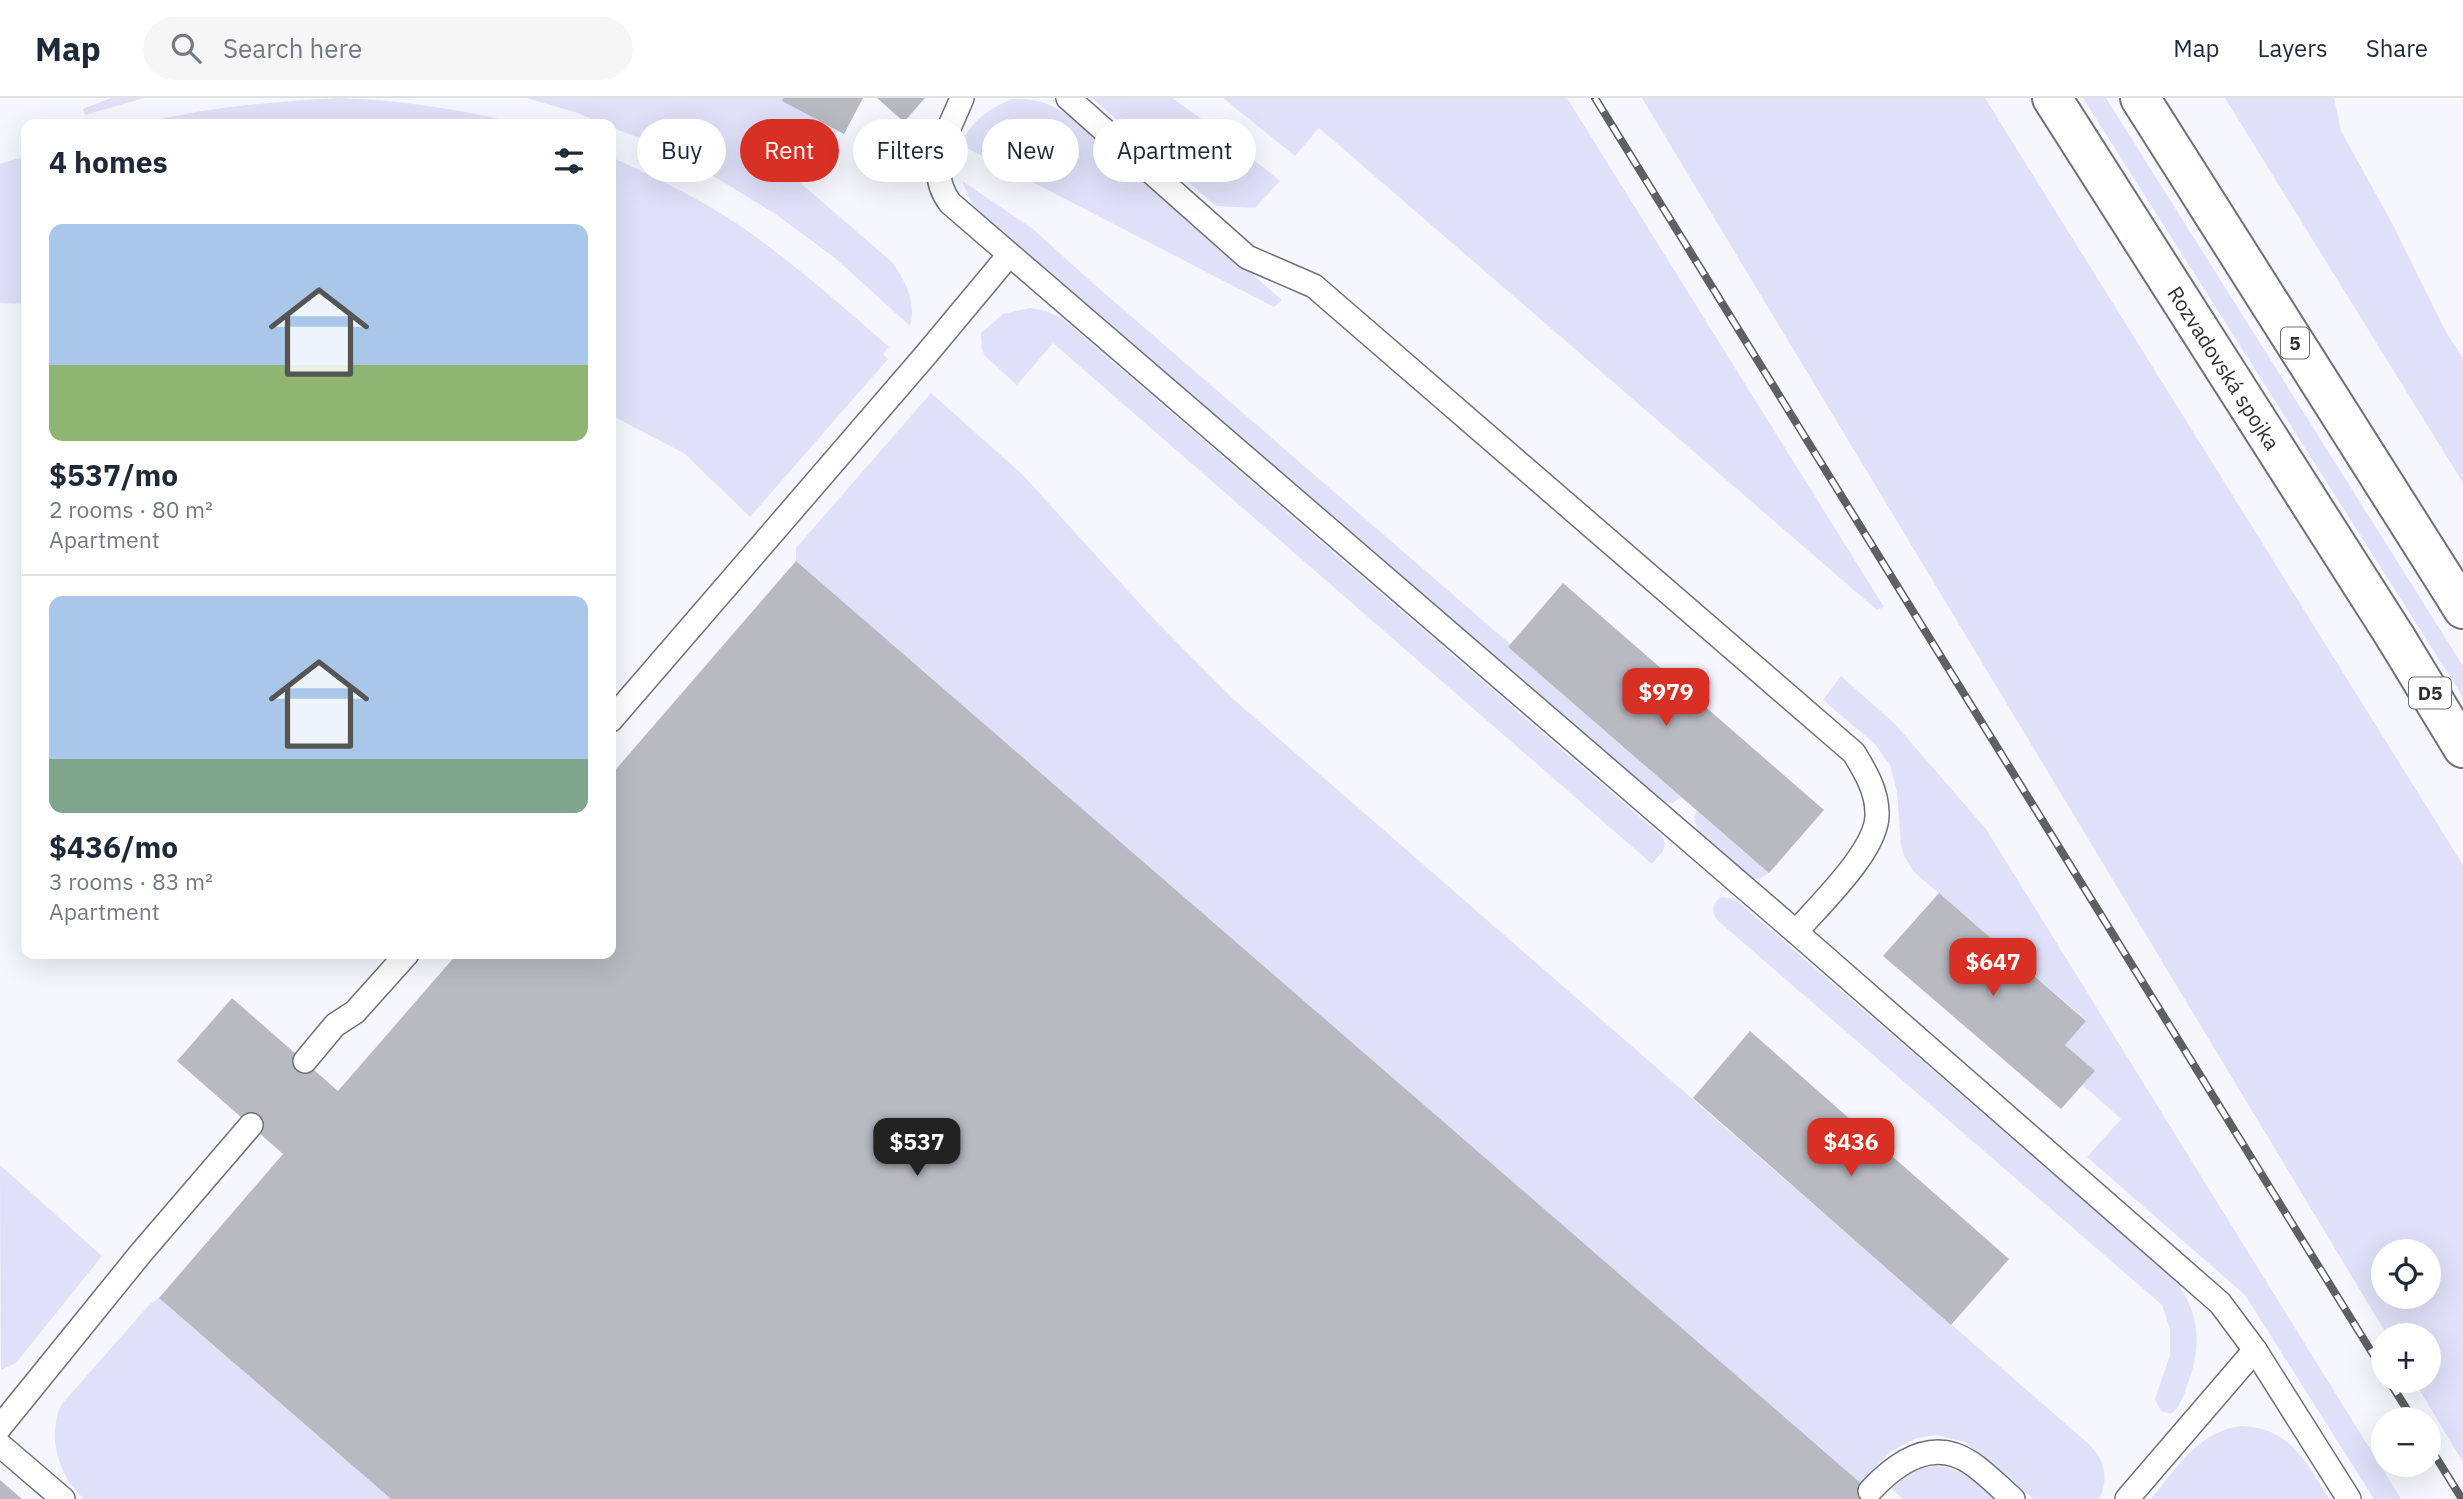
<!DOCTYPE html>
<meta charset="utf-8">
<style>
body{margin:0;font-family:"IBM Plex Sans",sans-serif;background:#f6f6f7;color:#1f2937;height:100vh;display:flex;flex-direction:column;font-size:26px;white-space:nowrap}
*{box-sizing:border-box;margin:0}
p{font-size:23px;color:#747a83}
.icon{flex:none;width:38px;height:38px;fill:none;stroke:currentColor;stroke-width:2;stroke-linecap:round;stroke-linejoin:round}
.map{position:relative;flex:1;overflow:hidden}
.side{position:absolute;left:21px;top:21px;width:595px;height:840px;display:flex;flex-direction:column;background:#fff;border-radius:14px;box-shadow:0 7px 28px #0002}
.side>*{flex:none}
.banner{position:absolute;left:637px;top:21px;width:665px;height:63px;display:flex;gap:14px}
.tools{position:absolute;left:2371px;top:1141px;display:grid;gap:14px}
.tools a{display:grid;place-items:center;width:70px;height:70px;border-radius:50%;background:#fff;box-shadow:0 7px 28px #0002;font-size:35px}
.price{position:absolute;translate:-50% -60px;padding:0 16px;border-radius:14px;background:#d93025;color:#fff;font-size:23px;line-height:46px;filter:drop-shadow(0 2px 4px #0008)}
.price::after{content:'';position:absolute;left:50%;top:42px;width:21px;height:16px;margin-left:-10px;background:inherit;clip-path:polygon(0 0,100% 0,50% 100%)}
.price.on{background:#222;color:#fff}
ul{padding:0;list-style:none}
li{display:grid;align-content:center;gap:14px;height:371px;padding:0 28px}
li+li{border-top:2px solid #e0e1e3}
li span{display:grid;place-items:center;height:217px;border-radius:14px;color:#555}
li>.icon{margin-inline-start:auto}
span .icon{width:126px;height:126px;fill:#fffc;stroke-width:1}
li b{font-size:30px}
h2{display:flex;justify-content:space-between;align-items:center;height:84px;padding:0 28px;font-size:30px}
.pill{padding:0 24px;border-radius:32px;background:#fff;box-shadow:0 7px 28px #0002;font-size:24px;line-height:63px}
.pill.on{background:#d93025;color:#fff}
header{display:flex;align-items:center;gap:42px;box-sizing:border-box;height:98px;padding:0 35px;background:#fff;border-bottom:2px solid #e0e1e3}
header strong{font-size:33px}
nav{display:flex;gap:38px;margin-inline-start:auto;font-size:24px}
.search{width:490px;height:63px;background:#f6f6f7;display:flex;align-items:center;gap:18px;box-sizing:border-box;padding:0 24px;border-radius:38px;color:#747a83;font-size:26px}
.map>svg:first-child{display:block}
</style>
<header>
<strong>Map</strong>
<div class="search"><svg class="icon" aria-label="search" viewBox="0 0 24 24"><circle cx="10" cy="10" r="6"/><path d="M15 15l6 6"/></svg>Search here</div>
<nav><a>Map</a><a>Layers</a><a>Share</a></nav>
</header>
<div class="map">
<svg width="2463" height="1401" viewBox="0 0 2463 1401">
<rect width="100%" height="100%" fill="#f6f6fe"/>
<g fill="#e0e0f9" fill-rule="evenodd">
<polygon points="111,0 144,0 85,17 83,11"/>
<path d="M339,0C399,2 461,11 520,26H140C205,9 272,4 339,0Z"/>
<path d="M526,0H783L782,3L838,33L797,82L892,164C905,182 917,205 910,228L835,160L774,115L715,79L660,48L611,29V26H604L575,14Z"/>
<polygon points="1092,0 1172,0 1214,30 1280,83 1255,110 1216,108"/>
<polygon points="1223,0 1567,0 1884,509 1877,512 1319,30 1295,58"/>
<path d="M1642,0H1985L2463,767V1364L2414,1283H2429V1237H2387ZM2384,1153H2429V1199H2384Z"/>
<polygon points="2083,0 2106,0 2463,568 2463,599"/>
<polygon points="2225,0 2334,0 2341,33 2392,125 2446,234 2463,260 2463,385"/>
<path d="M1013,1C1035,0 1051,5 1069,18L1282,202L1274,209L961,47C969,24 991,9 1013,1Z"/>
<polygon points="26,58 26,206 0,205 0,66"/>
<path d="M611,59C659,81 709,105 752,136C800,171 845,210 889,249L883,256L888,261L750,419L685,356L611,317Z"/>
<polygon points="962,83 1033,131 1095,187 1510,546 1508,549 1681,699 1673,705 1662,703 982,117 972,106"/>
<polygon points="1030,210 1046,213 1062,220 1662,738 1665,746 1663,753 1652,766 1053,245 1017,287 985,258 982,251 981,235 1003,216"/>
<path d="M931,295L1022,376L1150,517L1231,599L2091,1348C2105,1364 2109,1381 2099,1401H2034L1965,1344L1935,1337L1917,1340L1891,1353L1860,1385L796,463V450Z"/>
<polygon points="1841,578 1895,626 1986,731 2401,1401 2374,1401 2245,1197 2087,1059 2121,1021 2083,987 2094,973 2065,947 2086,922 1914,774 1904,758 1901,747 1897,694 1890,667 1875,646 1823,602"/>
<polygon points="1697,713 1769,775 1759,781 1748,779 1698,735 1694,719"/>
<path d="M1722,799L1735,801L2172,1179C2201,1213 2202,1248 2187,1288C2183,1299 2180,1310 2170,1316L2161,1313L2155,1301L2170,1257V1231L2162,1207L1717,822C1711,812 1712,804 1722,799Z"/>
<polygon points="0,1067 102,1158 16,1265 1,1272"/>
<path d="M159,1200L391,1401H84C58,1378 47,1339 61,1307L149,1207Z"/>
<path d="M2241,1328C2290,1329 2306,1364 2329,1401H2151C2176,1371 2199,1333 2241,1328Z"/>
<path d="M1938,1368C1963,1371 1977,1385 1996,1401H1903L1890,1389C1904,1375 1918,1369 1938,1368Z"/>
</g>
<g fill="#b9b9c2">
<polygon points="783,0 863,0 844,36 782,3"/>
<polygon points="877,0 925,0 904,24"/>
<polygon points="796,463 1879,1401 391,1401 159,1200 283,1056 177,963 232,900 338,993 457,856 611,856 611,677"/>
<polygon points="1563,485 1824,712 1769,775 1508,549"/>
<polygon points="1939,795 2086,923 2065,947 2095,973 2061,1011 1883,858"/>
<polygon points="1750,933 2009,1161 1951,1227 1693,1000"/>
<polygon points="0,1382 22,1401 0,1401"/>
</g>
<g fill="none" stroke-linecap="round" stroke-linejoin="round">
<g stroke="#707079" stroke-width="26">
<g id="service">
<path d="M962,0C948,35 924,70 950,105L1796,834L2220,1205L2255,1252L2349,1401"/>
<path d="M1068,0L1247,159L1314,188L1854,655C1865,673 1877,693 1877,715C1879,751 1819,807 1796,834"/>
<polyline points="611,622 924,259 1009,157"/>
<polyline points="305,963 335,927 355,914 407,856"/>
<polyline points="0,1329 141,1155 251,1027"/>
<polyline points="0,1347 63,1401"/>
<path d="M1870,1393C1896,1365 1932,1339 1971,1365C1986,1375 1999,1389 2013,1401"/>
<polyline points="2127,1401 2255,1252"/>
</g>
</g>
<g stroke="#707079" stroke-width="42">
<g id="trunk">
<path id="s1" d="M2052,0L2396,540"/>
<polyline points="2140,0 2450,490"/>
</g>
</g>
<g stroke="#707079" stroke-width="42">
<g id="motorway">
<polyline points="2450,490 2463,511"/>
<polyline points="2396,540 2463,650"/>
</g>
</g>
<use href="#service" stroke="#fff" stroke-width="23"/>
<use href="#trunk" stroke="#fff" stroke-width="38"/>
<use href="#motorway" stroke="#fff" stroke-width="38"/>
<g stroke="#5f5f64" stroke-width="8">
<g id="rail">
<polyline points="1595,0 2384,1274"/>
<polyline points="2389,1283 2413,1321"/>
<polyline points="2429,1348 2462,1401"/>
</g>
</g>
<use href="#rail" stroke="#fff" stroke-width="5" stroke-dasharray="16" stroke-linecap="butt"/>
</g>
<g text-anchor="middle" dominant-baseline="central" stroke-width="5" stroke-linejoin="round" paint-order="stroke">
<g fill="#fff" stroke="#6e6e71" stroke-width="2">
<rect x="2281" y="229.5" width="28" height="31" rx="5"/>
<rect x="2409" y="579.5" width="42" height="31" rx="5"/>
</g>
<g font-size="19" font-weight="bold" fill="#303034">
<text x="2295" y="245">5</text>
<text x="2430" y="595">D5</text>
</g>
<g font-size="21" fill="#303034" stroke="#fff">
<text stroke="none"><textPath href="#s1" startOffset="320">Rozvadovská spojka</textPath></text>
</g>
</g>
</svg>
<div class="tools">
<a><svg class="icon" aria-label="locate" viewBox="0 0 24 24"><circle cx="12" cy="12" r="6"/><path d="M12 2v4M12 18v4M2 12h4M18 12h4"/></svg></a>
<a>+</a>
<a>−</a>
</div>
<b class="price" style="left:1666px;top:630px">$979</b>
<b class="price" style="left:1993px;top:900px">$647</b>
<b class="price on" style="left:917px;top:1080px">$537</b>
<b class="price" style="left:1851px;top:1080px">$436</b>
<div class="banner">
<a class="pill">Buy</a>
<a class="pill on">Rent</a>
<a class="pill">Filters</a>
<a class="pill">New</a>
<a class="pill">Apartment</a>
</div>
<section class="side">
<h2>4 homes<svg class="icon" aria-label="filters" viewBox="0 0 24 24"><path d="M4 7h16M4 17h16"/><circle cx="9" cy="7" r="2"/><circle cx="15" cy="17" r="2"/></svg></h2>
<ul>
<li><span style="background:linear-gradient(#a9c7e8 65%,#8fb573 0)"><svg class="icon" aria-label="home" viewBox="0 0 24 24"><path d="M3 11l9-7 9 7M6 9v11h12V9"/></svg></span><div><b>$537/mo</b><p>2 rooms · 80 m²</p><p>Apartment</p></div></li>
<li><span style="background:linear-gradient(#a9c7e8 75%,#7fa58c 0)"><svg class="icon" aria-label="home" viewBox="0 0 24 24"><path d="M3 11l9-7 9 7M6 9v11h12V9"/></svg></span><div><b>$436/mo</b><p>3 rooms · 83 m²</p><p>Apartment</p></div></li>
</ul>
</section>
</div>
